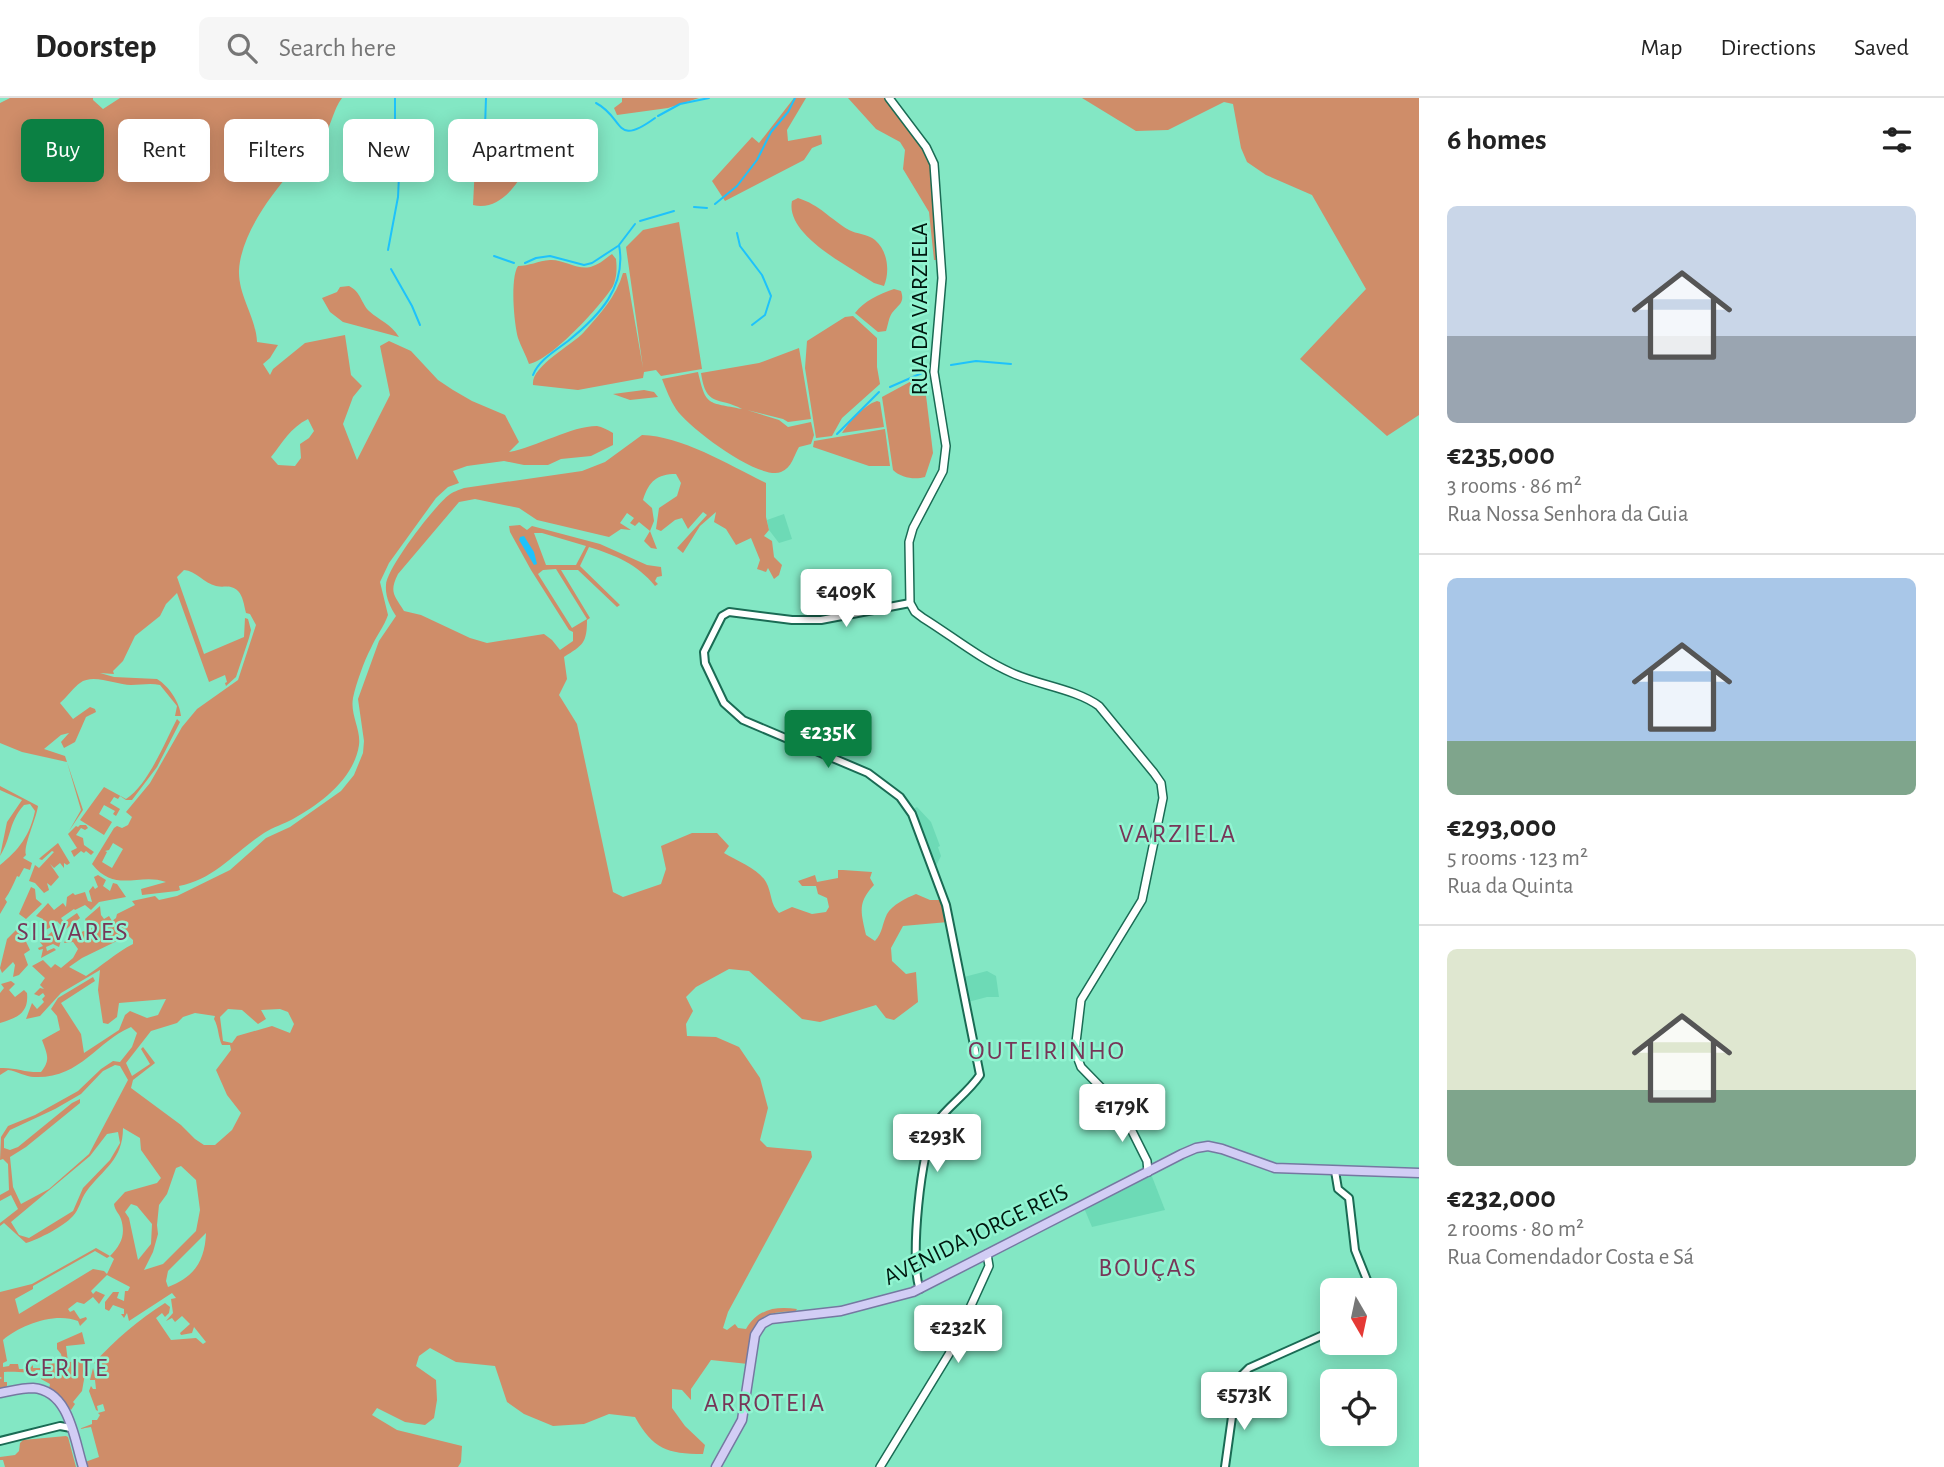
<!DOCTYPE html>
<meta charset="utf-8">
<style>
body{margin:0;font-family:"Alegreya Sans",sans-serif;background:#f6f6f6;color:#222;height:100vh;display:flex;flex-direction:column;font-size:26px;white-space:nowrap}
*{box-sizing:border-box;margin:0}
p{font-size:23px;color:#767676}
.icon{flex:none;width:38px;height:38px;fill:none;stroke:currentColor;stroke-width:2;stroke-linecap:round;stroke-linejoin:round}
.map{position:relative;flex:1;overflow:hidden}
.drawer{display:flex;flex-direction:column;background:#fff;width:525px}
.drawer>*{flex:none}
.banner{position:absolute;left:21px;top:21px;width:665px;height:63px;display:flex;gap:14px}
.needle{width:46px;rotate:171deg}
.buttons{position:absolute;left:1320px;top:1180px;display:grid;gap:14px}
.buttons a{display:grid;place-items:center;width:77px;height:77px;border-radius:10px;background:#fff;box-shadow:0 4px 18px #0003;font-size:35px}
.price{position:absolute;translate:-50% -60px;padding:0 16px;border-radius:7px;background:#fff;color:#222;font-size:23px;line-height:46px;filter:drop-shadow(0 2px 4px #0008)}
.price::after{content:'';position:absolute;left:50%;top:42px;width:21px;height:16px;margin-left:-10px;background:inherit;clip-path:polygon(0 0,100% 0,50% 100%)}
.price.selected{background:#0b8043;color:#fff}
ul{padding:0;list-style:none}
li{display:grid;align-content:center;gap:14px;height:371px;padding:0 28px}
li+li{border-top:2px solid #e0e0e0}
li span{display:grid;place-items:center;height:217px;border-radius:10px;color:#555}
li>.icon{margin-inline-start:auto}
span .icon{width:126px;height:126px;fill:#fffc;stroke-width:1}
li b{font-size:30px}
h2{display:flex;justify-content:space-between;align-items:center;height:84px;padding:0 28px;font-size:30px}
.tag{padding:0 24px;border-radius:10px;background:#fff;box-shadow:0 4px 18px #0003;font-size:24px;line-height:63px}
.tag.selected{background:#0b8043;color:#fff}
header{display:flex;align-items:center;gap:42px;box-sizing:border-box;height:98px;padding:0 35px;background:#fff;border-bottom:2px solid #e0e0e0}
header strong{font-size:33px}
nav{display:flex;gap:38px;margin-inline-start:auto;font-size:24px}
.search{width:490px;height:63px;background:#f6f6f6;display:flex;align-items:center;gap:18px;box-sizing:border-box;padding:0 24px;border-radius:10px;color:#767676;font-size:26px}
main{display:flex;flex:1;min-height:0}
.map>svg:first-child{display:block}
</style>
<header>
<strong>Doorstep</strong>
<div class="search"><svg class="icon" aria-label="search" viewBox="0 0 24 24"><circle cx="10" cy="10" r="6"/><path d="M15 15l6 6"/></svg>Search here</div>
<nav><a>Map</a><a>Directions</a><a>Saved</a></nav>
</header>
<main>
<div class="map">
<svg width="1419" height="1369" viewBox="0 0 1419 1369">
<rect width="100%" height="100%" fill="#83e7c4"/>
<g fill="#6ddab6">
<polygon points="784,416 792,441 779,445 769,432 767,422"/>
<polygon points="917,709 931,724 940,748 938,749 941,758 935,770 913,711"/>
<polygon points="987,873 996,878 999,899 987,899 968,904 964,879"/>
<polygon points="1151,1076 1165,1112 1092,1129 1084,1110"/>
<polygon points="1394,1194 1396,1221 1384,1222 1384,1195"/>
</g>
<g fill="#cf8d69" fill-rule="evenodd">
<path d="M10,0H93V2L103,11L120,0H342C333,12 332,26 324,38C314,52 302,61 291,74C269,99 241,138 239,172C238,198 256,219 257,244L278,247L270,260L263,266L270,277L273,271L305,245L345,237L351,277L362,288L353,299L343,326L357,362L390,297L380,248L389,243L411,253L438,282L453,292L472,303L505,317L519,344L509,354C537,349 571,328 597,328C602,329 608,332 613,335V347L591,358L561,361L548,367H524L504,363L467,368L453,373L459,385L448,389L436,400L389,465L380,484L388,517C384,529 376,538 371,550C364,563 356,586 353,600C350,617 361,631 359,647C354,681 320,706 293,721C284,726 273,729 264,735C236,753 214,782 179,788L180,792L177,793L142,797L141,791L166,784C139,774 116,796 92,766L114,730L117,728L122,730L128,727L132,719L126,714L150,685L182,629L197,611L238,582L256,527L250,516L246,515C244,507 243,498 238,493C230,486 224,490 216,488C204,485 196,473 184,472L177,479L204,556L244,539L245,520L248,521L251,532L249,540L236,579L226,588L225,585L227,584L225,577L209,584L177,495L166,506L160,518L135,538L123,563L113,573L114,576L100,575L114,579L157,581C169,588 180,605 181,618H175L177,608L160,587C150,585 141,587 131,587C116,587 93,575 80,585C75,588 66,600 60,605L73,621L90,609L95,611L96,614L86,619L75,644L64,650L61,644L69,635L61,637L44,651L65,658L83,712L69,733L81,712L67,664L22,654L0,645V5ZM308,321L314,333L309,340L300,346L301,360L295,368L278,367L271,359C283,344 290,330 308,321ZM113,745L123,751L112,770L102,764L107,754L105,753L109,752Z"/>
<polygon points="622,0 699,0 668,10 617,17 614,10 622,4"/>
<polygon points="794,0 806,0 787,32 788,43 821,37 822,46 812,50 804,62 725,103 712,83 752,39 759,45"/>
<polygon points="848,0 885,0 923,49 932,68 940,162 934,162 929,114 903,71 905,52 900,44 876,31"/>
<polygon points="1082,0 1419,0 1419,317 1387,338 1300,261 1366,191 1312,97 1266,77 1247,64 1241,50 1233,6 1224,4 1168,32 1136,33"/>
<path d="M532,38C534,66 506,116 473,107L476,47Z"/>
<path d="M798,100C820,107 830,121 849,132C856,136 868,136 875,142C888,153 890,174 884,188L874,185C850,169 785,137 792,103Z"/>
<path d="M679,124L702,271L661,278L656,272L644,274L643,280L578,292L533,287C531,268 571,248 584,234C600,216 616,199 623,175H626L628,184L643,270L626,149L643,132Z"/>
<path d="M612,156L616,161C617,170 617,179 613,188C602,207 550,263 529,266C526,257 521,249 518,240C514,225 510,180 518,168C529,168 538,163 550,162C564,161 580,174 593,168C600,166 606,160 612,156Z"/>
<path d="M349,188C361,194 361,205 369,213C380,223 390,225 399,239L343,224L330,214L322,200L337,194L340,189Z"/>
<path d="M894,191L901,193C905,205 899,206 892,215C889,219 888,227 886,233L878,234L855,215C864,203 879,196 894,191Z"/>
<polygon points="853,218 877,240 877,269 880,286 842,320 832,338 816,340 805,270 807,243 845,219"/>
<path d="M799,250L811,321L788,324L783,321L747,312L779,322L788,329L811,324L814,337L811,346L799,349C794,357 792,370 781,374C759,383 689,330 676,311C670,302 666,291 662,281L698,274C706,309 708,304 742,311C718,298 706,310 701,275L759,265Z"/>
<path d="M917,280L924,281L933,355L925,379C915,382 901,380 893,372L882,299Z"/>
<polygon points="644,292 654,294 658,299 630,302 613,296"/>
<path d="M877,303L880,304L884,329L842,335C848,325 864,307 877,303Z"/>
<polygon points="885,331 890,368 869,368 813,349 814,343"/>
<path d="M642,337C682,338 729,367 766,385V419L769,432L764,438L772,443L774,459L782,467L779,477L774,481L768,470L766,474L757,471L760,462L751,440L736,447L726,431L714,424L716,414L700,428L683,455L677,450L707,417L703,414L688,431L682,420L675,422L661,433L656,431L659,410L677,398L681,385L676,376C657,376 649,383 643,402L652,410L654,423L650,433L657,451L651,450L644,443L650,433L639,424L635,428L630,425L634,420L627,415L620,425L631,432L621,431L609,439L537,422L519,410L475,401L459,404L398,476C389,494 394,497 404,513L421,517L470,540L487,545L544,536L552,542L560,552L573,543V534L569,532L531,472L510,434L509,428L520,427L527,432L532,428L600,446L647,467L661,469L662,478L657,479L655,483L658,486L655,488C637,466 615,457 589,449L580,468L620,507L617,509L578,472H561L590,520L587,522C587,545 583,547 564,559L567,581L559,597L577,626L613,794L623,799L661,786L666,771L661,748L692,735H717L729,748L724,755C737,763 759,771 766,784C772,795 770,806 779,815L792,809L812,816L826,814L829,809L827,800L818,796L816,788H802L798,783L815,777L817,784L838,780V772H843L872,774L870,780L874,787C857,805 861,814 866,837L875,843C883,834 882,826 887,816C892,807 906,800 916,796L930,802H942L948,824L903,828L891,850L892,863L906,876L916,874L918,904L894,922L886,920L876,907L820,924L802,921L749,873L729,871L696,889L686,899L693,913L686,926L687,938L716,939L739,949L760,980L768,1010L760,1042L767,1049L811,1053L812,1059L728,1214L723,1230L727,1232L735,1226L738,1230L746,1231C758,1211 775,1208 797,1211L795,1214C751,1212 754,1230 748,1266L711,1262L691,1291V1302L682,1292L672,1291V1310L685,1328L705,1347L703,1356C667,1356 653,1351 635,1319L609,1316L584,1326L553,1328L524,1316L507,1304L495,1268L456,1264L430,1250L419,1258L416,1268L436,1282L437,1302L434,1320L425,1327L405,1324L377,1310L372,1317L397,1332L462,1348L461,1364L458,1369H87L85,1364L99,1359L91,1329L79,1331L92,1326V1322H97L100,1317L98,1315L105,1313L103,1306L97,1308L98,1313L96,1312L89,1293L91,1288L93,1291H96L95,1282H90L93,1270L95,1278L103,1279L101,1270L94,1265C116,1241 138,1222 165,1205L170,1209L169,1215L165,1219L162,1215L156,1220L171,1242L196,1240L203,1246L206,1244L194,1229L192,1235L181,1237L180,1235L190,1226L182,1218L175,1224L172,1220L166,1223L173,1215L171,1201L176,1200L172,1195L129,1223L127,1215L124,1220L121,1216H124V1211L113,1207L109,1213L105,1211V1204L113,1194H119L117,1200L124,1203L125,1193H128L130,1189L107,1177L91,1193L93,1196L96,1193L105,1197L99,1206L93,1199L84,1206L77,1204L68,1211L70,1214L74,1212L80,1221L86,1219L87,1221L80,1228L78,1223C55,1214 20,1227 3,1242L7,1263L3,1265V1269L9,1268L10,1266H18L19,1271H29L33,1267V1270H42V1266L63,1265L61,1256L57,1251V1245L82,1234L85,1246L66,1248L68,1264L88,1263L89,1274L85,1276L82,1293L73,1304L75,1306L71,1312L56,1295L49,1291L50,1286L41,1281V1272H36L34,1274C22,1275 15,1273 4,1274V1284H7V1288L0,1292V1281L2,1280L0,1279V1194L32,1186L96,1150L110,1158C121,1147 126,1137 121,1121C119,1115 115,1113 114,1106L125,1094L157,1085L161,1080L141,1052L140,1040L123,1030C123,1062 103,1071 86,1094C81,1101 79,1112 73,1118C63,1129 39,1141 26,1145L4,1125L0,1128V1125L18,1111L11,1097L0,1103V1097L9,1092L8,1066L3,1061L0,1062L1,1039L8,1028L35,1017L78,993L101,971L113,963L120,964L132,949L137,935L131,929C96,944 80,981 34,979C26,979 17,973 8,972L0,977V970C15,969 26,975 41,974C51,962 47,956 42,942L60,932L57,918L51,911L58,900L93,879L95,883L61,905L81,936L84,955L119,932L125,917L130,913L147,920L158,917L166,901L119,905L117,919L108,926L103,925L98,892L100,872L61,895L40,918L26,921L32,905L37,911L44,904L42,901L45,898L43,895L39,898L34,896L40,890L44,891L40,887L45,880L32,868L43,862L51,870L55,866L61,870L73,860L78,851L73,844L64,845L70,831L75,828L79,835L96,828L89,822L86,824L85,821L100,808L101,817L104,821L109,818L112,823L116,820L117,816L135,807L132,803L155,798L159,802L177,798L230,772L266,740L290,729L341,693L354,677L363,655L364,643L358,601L379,543L396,518C390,509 385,498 386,487C386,471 435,407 449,397C452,394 459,392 464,390L582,373L605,364ZM534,435H542L586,448L576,467H546ZM556,471L587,521L572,530L538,476L543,472ZM123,833L133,842V846C115,855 102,868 86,878L69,869L82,860L123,840L119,836ZM228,911L242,912L258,926L266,921L261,912L280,911L288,914L294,926L290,935L272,928L237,938L232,945L223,943L220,919ZM195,915L215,918L214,921C219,930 218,939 222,947H230L231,952L216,972L227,997L241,1015L232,1032L215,1047H204L195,1041L181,1027L131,990L133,982L155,965L143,949L141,951L150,966L132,978L126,965L151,933L177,925L183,919ZM115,967L120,968L128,982L89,1056L49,1091L21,1106L13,1089L10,1059L26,1049L80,1005V1001L72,1005L18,1049L10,1052L4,1050V1041L10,1032L55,1011L81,996L103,973ZM118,1034L120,1045L110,1062L83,1090L73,1113L29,1140L19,1137L11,1124L90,1058L107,1036ZM181,1068L196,1082L200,1112L196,1133L163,1166L144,1172L153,1154L158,1136L157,1127L159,1107L167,1096L176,1070ZM131,1106L137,1108L152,1126L151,1146L138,1162L129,1120L125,1114ZM206,1135C205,1162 195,1179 168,1189L166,1183L168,1173ZM95,1153L107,1160L110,1158L114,1161L107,1176L104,1173L93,1171L19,1216L15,1201L33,1191V1188Z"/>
<path d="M177,621L180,624L157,669L132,702H126L120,698L118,701L114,699L110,705L120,711L116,718L113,716L115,713L104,707L99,716L112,724L104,737L80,722L104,689L126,701C148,687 165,644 177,621Z"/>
<path d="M0,688L38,708C36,722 23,748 26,757L23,760L32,765L30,772L24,770L19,779L17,778C13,787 10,794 5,801L7,804L0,816V767C19,752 30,737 35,713L30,706L24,707C8,725 12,739 0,758L7,724L22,702L0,692Z"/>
<polygon points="80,727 86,727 88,730 85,732 81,730 76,737 83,740 84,747 94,754 91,757 86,753 84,755 81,753 74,759 71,753 77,750 68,736 76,728 78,729"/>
<polygon points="58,745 70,765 67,767 64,765 64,770 60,765 54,770 50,766 59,779 51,788 47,785 49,792 44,795 35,785 29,783 35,767 39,770 54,754 52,753 42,762 39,761 41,759"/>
<polygon points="98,777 106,782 103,788 110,793 113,785 117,786 126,799 99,804 91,812 85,807 75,812 74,811 61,820 64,824 77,815 80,820 65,832 57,823 52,827 62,839 59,849 53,846 46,849 47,853 54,850 56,852 41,860 43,851 39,852 38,850 43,848 40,844 54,832 51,829 44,833 42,831 45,828 43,821 36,818 48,805 54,812 63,805 66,809 67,799 73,795 75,797 85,794 88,803 92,804 89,793 93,788 95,791 98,789 94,779"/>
<polygon points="31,789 35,791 36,801 42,806 26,821 19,816"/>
<polygon points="19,829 30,852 24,856 28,867 19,877 13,879 15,867 13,864 2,875 0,870 7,841"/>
<path d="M11,883L15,886L9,892L15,899L24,892L27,895C29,915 17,920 0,925V895L4,890L1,886Z"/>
<polygon points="66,1338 68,1339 76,1369 5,1369 3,1362 0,1362 0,1359 15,1357 19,1353 20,1345 23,1342"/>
</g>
<polygon fill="#1ec2fb" points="524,438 534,454 537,466 534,467 519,442 520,439"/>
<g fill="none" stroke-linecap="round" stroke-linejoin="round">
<g stroke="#1ec2fb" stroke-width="2">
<path d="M596,5C625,20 614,50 655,20"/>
<polyline points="658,18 680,6 709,0"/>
<polyline points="467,39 485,29 486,0"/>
<polyline points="715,106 737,88 757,62 771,34 788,14 795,0"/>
<polyline points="694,109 707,110"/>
<polyline points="640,123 674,113"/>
<polyline points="737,135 740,148 762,177 771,198 765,217 752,227"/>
<polyline points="388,152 398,99 399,78 403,69 395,24 395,0"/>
<polyline points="494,158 514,165"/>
<polyline points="525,165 536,160 550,158 584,167 592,165 618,148"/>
<polyline points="391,171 412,208 420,227"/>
<polyline points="951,267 976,263 1011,266"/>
<path d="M533,277C539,262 555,253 568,243C599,218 627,189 619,147L635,126"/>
<polyline points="890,289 922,275"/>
<polyline points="837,336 879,294"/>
</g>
<g stroke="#1a6b54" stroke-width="10">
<g id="tertiary">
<path d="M910,505L821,522H792L729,514L722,518L704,554L705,565L724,605L743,622L868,675L900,699L912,716L946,807L980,977C968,995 948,1008 936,1025C921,1047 909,1167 920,1191"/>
<polyline points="1335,1073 1338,1091 1349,1100 1355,1152 1371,1192"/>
<polyline points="0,1343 60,1328 71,1330"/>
<polyline points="1225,1369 1236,1290 1241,1278 1249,1270 1332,1233"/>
</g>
</g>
<g stroke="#1a6b54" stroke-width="10">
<g id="secondary">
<path d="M889,0L926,49L934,66L942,180L934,274L946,348L943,373L913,430L909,444L910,505L915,514L923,520C952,538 980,561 1012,575C1038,587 1076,591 1099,608L1154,675L1161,685L1163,700L1142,802L1081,902L1075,953L1081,969L1120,1009L1147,1063L1148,1074"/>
<polyline points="880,1369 949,1256 989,1168 987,1156"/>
</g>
</g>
<g stroke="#7578a1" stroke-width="11">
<g id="primary">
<path d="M0,1295C11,1293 22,1290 33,1290C70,1293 74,1341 83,1369"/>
<polyline points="716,1369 742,1322 755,1237 762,1226 771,1221 841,1213 913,1194 1182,1056 1196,1050 1208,1048 1222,1051 1275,1070 1419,1075"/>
</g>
</g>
<use href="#tertiary" stroke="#fff" stroke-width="6"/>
<use href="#secondary" stroke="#fff" stroke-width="7"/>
<use href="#primary" stroke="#d2cdf5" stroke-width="8"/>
</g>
<g text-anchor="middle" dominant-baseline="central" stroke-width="5" stroke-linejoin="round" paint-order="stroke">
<g font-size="24" fill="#00180f" stroke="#91f4d1">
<text transform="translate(920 211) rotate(-90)">RUA DA VARZIELA</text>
<text transform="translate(976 1137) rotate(-26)">AVENIDA JORGE REIS</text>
</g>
<g font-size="26" letter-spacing="2" fill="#773658" stroke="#91f4d1">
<text x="1178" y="736">VARZIELA</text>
<text x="73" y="834">SILVARES</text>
<text x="1047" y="953">OUTEIRINHO</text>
<text x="1148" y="1170">BOUÇAS</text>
<text x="67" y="1270">CERITE</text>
<text x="765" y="1305">ARROTEIA</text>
</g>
</g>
</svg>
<div class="buttons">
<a><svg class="needle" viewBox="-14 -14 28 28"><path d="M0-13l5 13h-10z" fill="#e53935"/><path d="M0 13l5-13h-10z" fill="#767676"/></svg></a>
<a><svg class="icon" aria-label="locate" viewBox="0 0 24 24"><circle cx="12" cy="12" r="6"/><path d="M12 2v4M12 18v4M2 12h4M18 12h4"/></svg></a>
</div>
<b class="price" style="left:846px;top:531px">€409K</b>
<b class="price selected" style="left:828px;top:672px">€235K</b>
<b class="price" style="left:1122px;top:1046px">€179K</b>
<b class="price" style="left:937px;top:1076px">€293K</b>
<b class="price" style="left:958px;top:1267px">€232K</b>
<b class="price" style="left:1244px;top:1334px">€573K</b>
<div class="banner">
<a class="tag selected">Buy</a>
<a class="tag">Rent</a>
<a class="tag">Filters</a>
<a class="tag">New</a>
<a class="tag">Apartment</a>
</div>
</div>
<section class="drawer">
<h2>6 homes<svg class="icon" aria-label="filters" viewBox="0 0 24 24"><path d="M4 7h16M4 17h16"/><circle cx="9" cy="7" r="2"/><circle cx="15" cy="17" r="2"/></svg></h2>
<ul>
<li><span style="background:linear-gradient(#c9d6e8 60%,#9aa5b1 0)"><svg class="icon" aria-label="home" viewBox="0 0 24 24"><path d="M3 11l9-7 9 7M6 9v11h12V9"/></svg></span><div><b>€235,000</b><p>3 rooms · 86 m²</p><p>Rua Nossa Senhora da Guia</p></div></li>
<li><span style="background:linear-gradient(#a9c7e8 75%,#7fa58c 0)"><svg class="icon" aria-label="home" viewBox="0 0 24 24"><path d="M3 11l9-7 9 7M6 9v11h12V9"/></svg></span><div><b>€293,000</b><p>5 rooms · 123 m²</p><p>Rua da Quinta</p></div></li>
<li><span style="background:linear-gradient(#dfe7d0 65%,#7fa58c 0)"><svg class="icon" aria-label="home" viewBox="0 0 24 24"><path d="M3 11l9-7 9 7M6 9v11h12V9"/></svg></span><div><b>€232,000</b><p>2 rooms · 80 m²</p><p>Rua Comendador Costa e Sá</p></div></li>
</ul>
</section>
</main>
